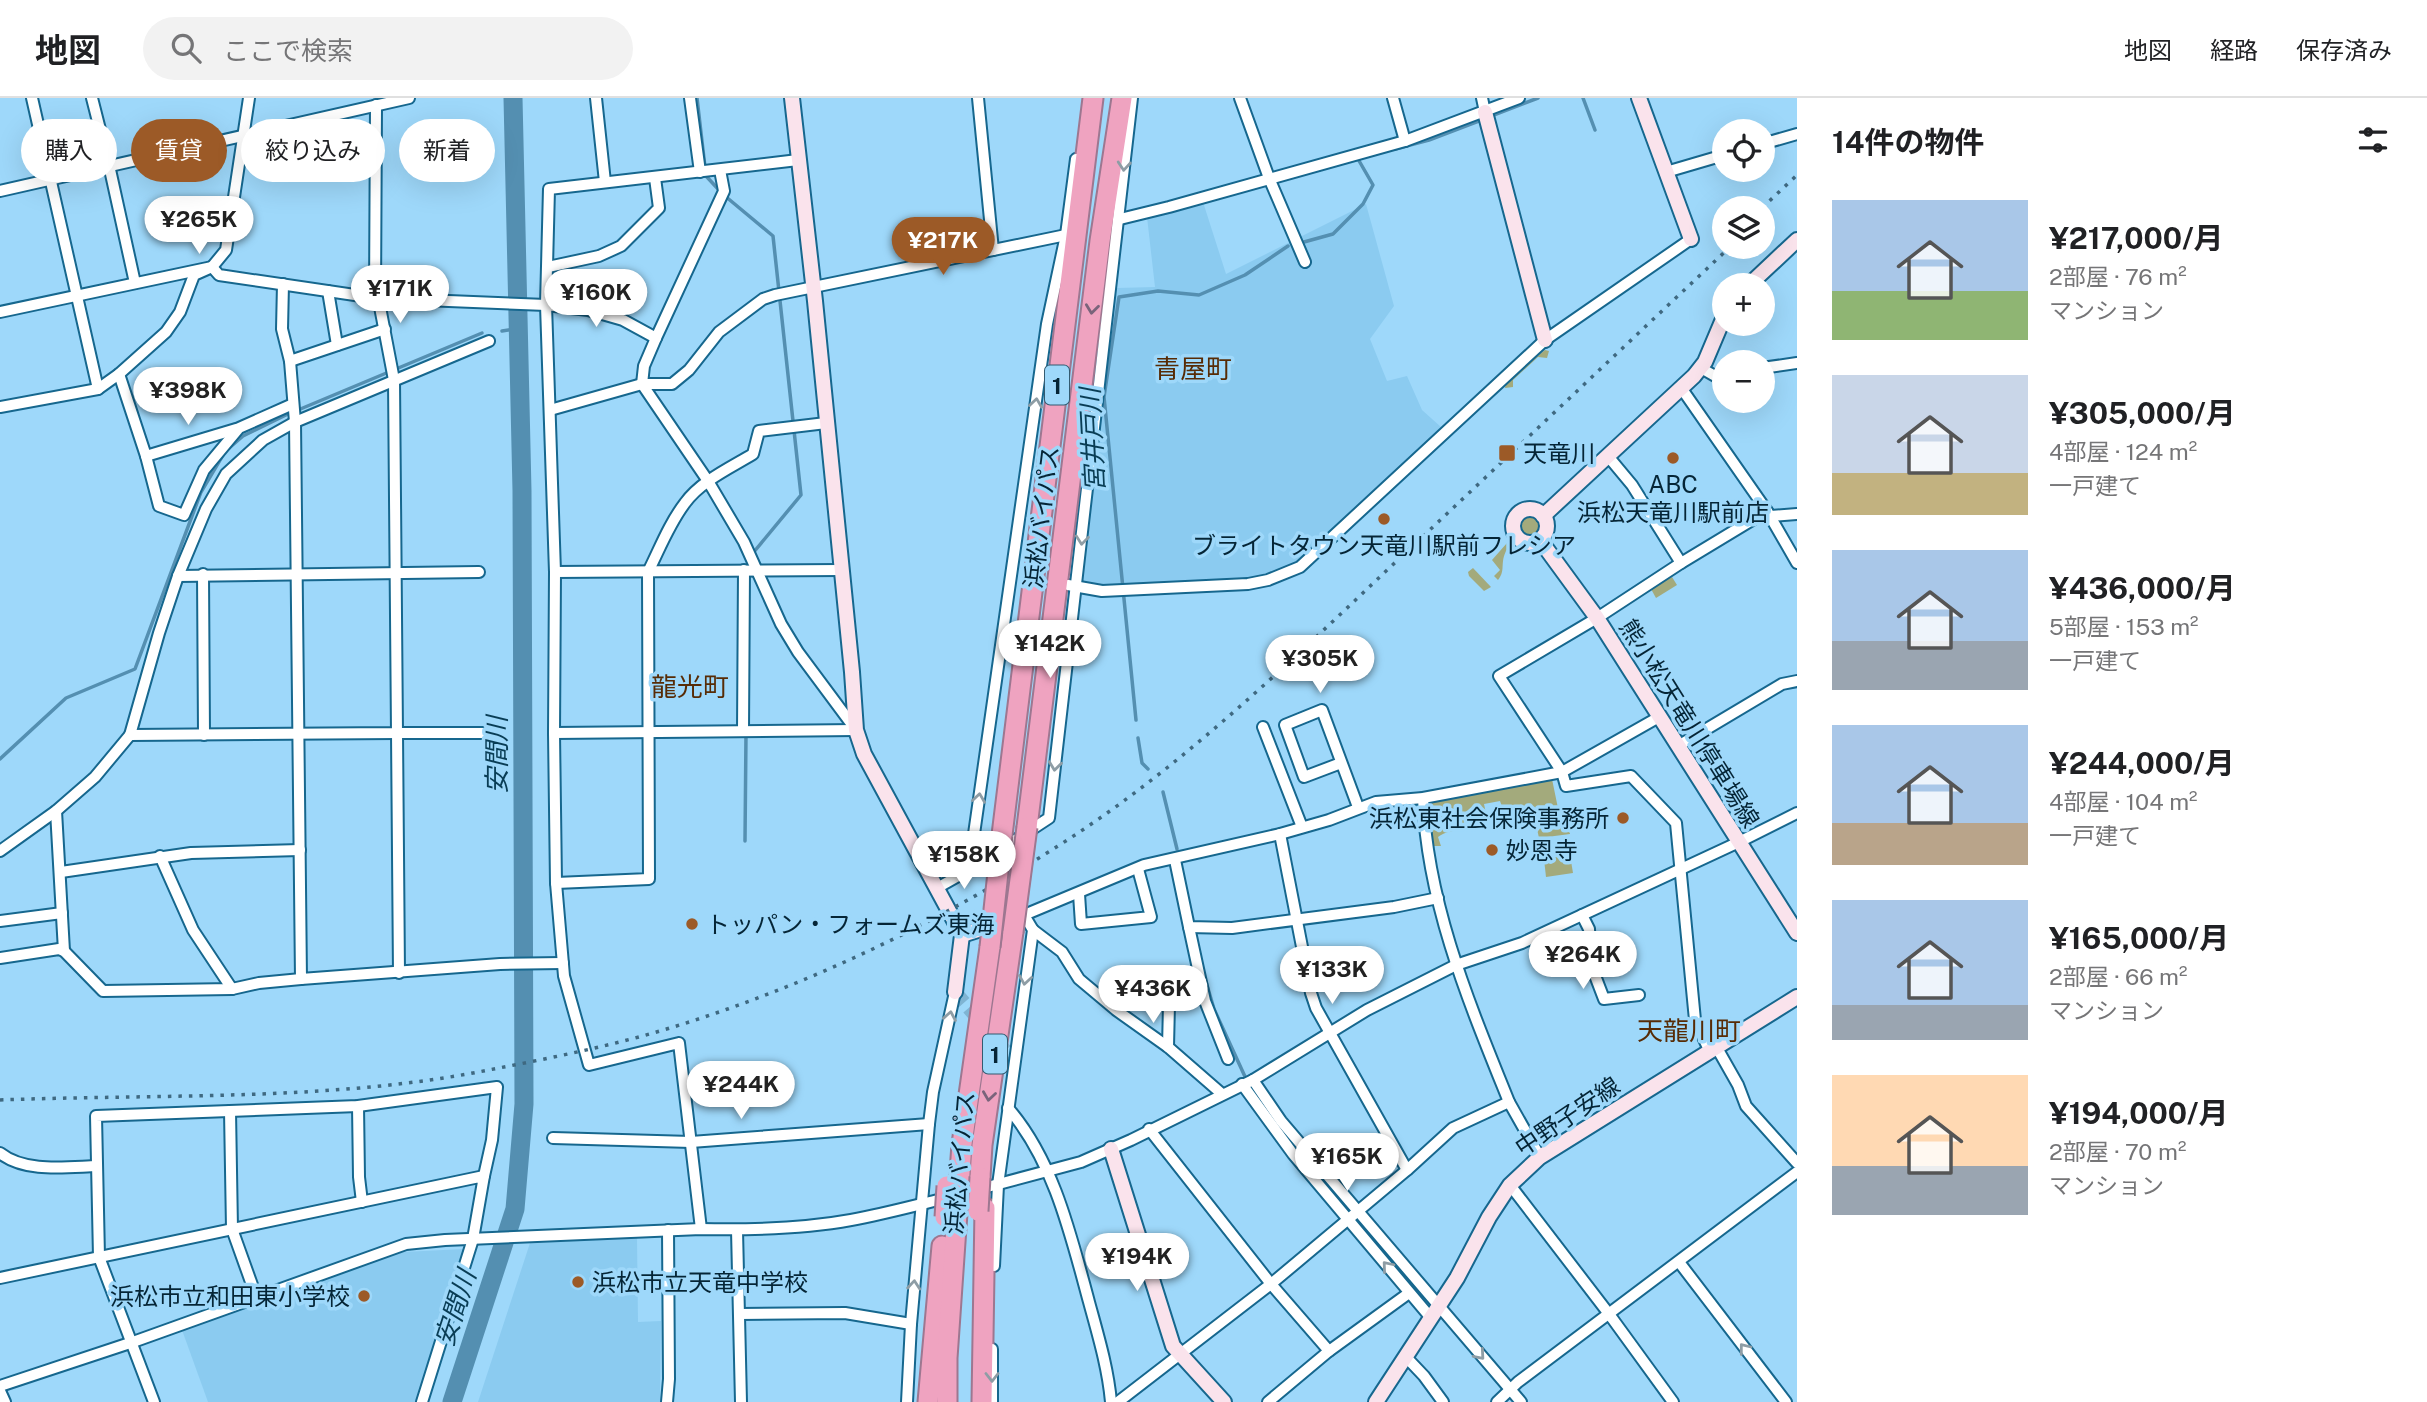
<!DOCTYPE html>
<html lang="ja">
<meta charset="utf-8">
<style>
body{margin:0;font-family:"Public Sans","Noto Sans JP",sans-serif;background:#f2f2f2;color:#202124;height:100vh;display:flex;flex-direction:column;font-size:26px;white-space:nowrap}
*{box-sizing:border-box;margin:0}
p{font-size:23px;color:#757577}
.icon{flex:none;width:38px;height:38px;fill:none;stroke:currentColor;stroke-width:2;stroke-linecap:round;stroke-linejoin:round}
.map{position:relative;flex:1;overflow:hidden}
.details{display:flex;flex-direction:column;background:#fff;width:630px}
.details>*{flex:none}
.top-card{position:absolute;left:21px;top:21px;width:665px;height:63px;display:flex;gap:14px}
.buttons{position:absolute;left:1712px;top:21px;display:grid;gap:14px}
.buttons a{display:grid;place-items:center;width:63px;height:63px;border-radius:50%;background:#fff;box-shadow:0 7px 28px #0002;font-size:35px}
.price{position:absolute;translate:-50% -60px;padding:0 16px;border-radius:24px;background:#fff;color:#222;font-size:23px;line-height:46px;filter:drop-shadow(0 2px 4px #0008)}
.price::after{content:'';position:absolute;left:50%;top:42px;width:21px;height:16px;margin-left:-10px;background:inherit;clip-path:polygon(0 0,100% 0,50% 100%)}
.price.active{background:#9c5a27;color:#fff}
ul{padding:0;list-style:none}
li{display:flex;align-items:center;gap:21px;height:175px;padding:0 35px}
li span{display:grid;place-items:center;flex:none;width:196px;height:140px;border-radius:0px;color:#555}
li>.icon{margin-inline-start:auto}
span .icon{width:84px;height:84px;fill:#fffc;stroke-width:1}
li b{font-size:30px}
h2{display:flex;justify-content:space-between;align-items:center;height:84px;padding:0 35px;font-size:30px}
.pill{padding:0 24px;border-radius:32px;background:#fff;box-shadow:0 7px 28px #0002;font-size:24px;line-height:63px}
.pill.active{background:#9c5a27;color:#fff}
header{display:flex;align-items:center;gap:42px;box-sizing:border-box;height:98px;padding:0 35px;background:#fff;border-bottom:2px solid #e0e0e0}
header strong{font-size:33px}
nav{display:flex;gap:38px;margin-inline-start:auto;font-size:24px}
.search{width:490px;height:63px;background:#f2f2f2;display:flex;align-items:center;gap:18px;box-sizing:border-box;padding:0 24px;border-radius:38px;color:#757577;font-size:26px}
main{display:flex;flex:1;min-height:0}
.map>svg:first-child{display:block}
</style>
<header>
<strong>地図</strong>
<div class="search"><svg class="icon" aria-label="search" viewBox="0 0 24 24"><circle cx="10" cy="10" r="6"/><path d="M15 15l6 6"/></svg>ここで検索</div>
<nav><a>地図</a><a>経路</a><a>保存済み</a></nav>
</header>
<main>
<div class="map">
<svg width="1797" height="1304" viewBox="0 0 1797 1304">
<rect width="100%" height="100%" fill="#9ed8fa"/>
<g fill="#8bcbf0">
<polygon points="1203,104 1226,176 1366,106 1394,208 1370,241 1387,283 1407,278 1422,312 1441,329 1411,360 1298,464 1273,475 1253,482 1093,490 1084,488 1079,480 1117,190 1155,189 1147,119"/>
<polygon points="637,1140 638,1224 661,1223 660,1304 478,1304 530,1145"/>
<polygon points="464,1151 465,1155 416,1304 208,1304 182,1232 371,1163 403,1154"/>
</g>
<g fill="#a3aa7c">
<polygon points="1545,252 1549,253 1547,260 1538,259 1513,282 1513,289 1505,290 1506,284"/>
<circle cx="1529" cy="428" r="10"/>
<path d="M1507,445L1509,448C1498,464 1507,471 1498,482L1494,478L1500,472L1492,462Z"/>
<polygon points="1473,470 1491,489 1484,493 1469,478 1468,474"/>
<polygon points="1672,479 1677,487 1656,500 1651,491"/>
<path d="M1552,681L1561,725H1568L1570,736L1539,740L1534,717L1506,720L1500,703L1484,706L1488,725C1473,735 1452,728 1438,739L1441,748H1433L1428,709L1433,702Z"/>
<polygon points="1570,757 1573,775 1546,779 1544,761"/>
</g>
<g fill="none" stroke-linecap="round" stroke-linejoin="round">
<g stroke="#548fb1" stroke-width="3.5">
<polyline points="697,0 706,78 719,92"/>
<polyline points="1583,0 1595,32"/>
<polyline points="1491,18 1538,0"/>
<polyline points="1395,51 1429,42 1484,21"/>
<polyline points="725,98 773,138 801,397 753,455"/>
<polyline points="1304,144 1333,136 1363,106 1373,87 1358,61 1361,60"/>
<polyline points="502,233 516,231"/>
<polyline points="298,312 482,235"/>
<polyline points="228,351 243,338 290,315"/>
<polyline points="1136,622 1104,299 1119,199 1158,193 1199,197 1245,177 1288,148"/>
<polyline points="1138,640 1142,665 1148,671"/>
<polyline points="0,661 66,600 135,571 201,394 223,357"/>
<polyline points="1163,694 1177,751"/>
<polyline points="745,743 746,636"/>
<polyline points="1206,884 1214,911 1247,983"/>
<polyline points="1282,1032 1424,1202"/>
</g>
<polyline stroke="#548fb1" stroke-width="19" points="452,1304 515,1111 524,1006 522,393 513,0"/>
<polyline stroke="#7fb4d3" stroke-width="14" stroke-dasharray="14 7" stroke-linecap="butt" points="955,894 1015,964"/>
<g stroke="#16678e" stroke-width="14">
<g id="street">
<polyline points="32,0 98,291"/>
<polyline points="92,0 109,67 135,185"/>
<polyline points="596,0 605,84"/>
<polyline points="690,0 700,74"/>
<polyline points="978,0 993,152"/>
<polyline points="1240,0 1269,80 1305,164"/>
<polyline points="1393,0 1405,43"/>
<polyline points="1482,0 1485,14"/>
<polyline points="1762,46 1797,36"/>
<polyline points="720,72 724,93 656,240 644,268 642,286 708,383 744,444 781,526 798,554 856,632"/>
<polyline points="1666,74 1724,57"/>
<polyline points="0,93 409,0"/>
<polyline points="1120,121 1169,109 1405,43 1519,0"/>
<polyline points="548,169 599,158 621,148 659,110 655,80"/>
<polyline points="283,186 282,231 290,263 295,324 301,881 500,866 563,865"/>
<polyline points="328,193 337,247"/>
<polyline points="0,214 212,169 219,177 375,200 546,207 588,212 623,222 656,240"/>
<polyline points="290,263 385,231"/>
<polyline points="1701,270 1715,278 1724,276"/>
<polyline points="1762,270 1797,265"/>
<polyline points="119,276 146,358 159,408 184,417 204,372 239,330 293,306"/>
<polyline points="0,309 98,291 119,276 166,234 180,214 194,177 212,169 226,152 249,0"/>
<polyline points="550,312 642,286 672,286 689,272 719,234 763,201 775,197 1066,137"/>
<polyline points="1607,357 1632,387 1681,465 1597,520 1499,578 1562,674 1566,688 1631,678 1676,725 1695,922 1710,954"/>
<polyline points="146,358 236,331"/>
<polyline points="1767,413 1797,465"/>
<polyline points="1771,418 1797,416"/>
<polyline points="1681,465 1767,413 1682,291"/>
<polyline points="555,474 841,472"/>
<polyline points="203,476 204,637"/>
<polyline points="178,478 479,474"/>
<polyline points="1068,487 1102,493 1248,486 1268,482 1300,469 1545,242 1691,141"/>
<polyline points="1263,629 1302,729"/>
<polyline points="743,633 744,472"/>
<polyline points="554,635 856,632"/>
<polyline points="130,637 159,535 178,478 206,411 226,376 263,342 295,324 489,243"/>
<polyline points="1678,648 1782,586 1797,583"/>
<polyline points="1341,665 1304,679 1285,627 1322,612 1358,709"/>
<path d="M1423,700C1427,806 1470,907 1509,1004"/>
<polyline points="56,713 64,853"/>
<polyline points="1280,736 1311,895 1316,910 1407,1072"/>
<polyline points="0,753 56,713 95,679 130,637 397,635 394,282 380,209 375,200 376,7"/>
<polyline points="160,758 193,832 232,891"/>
<polyline points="1175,762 1189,829 1232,830 1394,809 1438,800"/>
<polyline points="976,768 973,743 1047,226 1066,137 1076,61"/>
<polyline points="61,774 191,755 300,752"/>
<path d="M556,785L649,781L648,474C660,450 669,426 685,405C701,383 730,370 753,356L759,333L826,325"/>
<polyline points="937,790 976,768 1049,720 1132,0"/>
<polyline points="1079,796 1081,826 1151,819 1138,771"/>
<polyline points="1582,817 1589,831 1591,867 1604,901 1639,897"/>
<polyline points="0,823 62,815"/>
<polyline points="1189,829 1205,903 1228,961"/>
<polyline points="1033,832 1062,854 1079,881 1116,912 1168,949 1222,996"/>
<polyline points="0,860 59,851 64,853 103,893 232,891 259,885 301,881"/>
<polyline points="399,875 397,635 492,635"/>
<polyline points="1168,949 1169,906"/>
<polyline points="1717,950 1738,987 1746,1008 1797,1065"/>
<polyline points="1253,982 1281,1023 1521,1304"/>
<polyline points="1242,986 1293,1056 1431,1220"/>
<polyline points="358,1008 359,1079 362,1104"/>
<path d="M1008,1010C1054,1063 1071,1138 1089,1204C1098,1237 1108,1270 1111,1304"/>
<polyline points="230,1013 232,1131 256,1198"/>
<polyline points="1149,1031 1271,1186 1329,1253 1268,1304"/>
<polyline points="553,1040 691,1044 929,1026"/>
<path d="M0,1055C25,1075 66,1069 97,1068"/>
<polyline points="1510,1087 1609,1216 1673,1304"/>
<polyline points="976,1092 1081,1064 1131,1042 1253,982 1367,912 1456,867 1522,845 1739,744 1797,715"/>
<polyline points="701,1131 679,945 589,967 564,878 556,785 554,635 555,474 546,207 549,91 798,62"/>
<polyline points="737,1132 741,1304"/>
<polyline points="1679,1164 1786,1304"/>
<polyline points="994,1168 998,1087 1033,832 1024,817 1144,767 1280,736 1329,722 1376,704 1423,700 1562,674 1659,619"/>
<polyline points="0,1180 484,1078 473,1141 422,1304"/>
<polyline points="739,1216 845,1215 911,1226"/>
<polyline points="992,1251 992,1304"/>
<polyline points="1329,1253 1409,1195"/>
<polyline points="1405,1258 1424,1278 1443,1304"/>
<path d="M0,1288L133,1244L406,1146L445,1142L701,1131C750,1132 802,1131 851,1122C884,1116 917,1107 950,1099"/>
<polyline points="0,1293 5,1304"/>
<polyline points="154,1304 99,1159 96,1018 358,1008 497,989 492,1042 484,1078"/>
<polyline points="667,1304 669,1281 668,1132"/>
<polyline points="907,1304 911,1226 929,1026 933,994 955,894"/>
<polyline points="1118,1304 1271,1186 1407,1072 1453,1030 1509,1004 1540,1059"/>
<polyline points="1497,1304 1518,1284 1797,1074"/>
</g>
</g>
<g stroke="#16678e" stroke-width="18">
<g id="secondary">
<polyline points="792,0 815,203 852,574 856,632 864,656 962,837 955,894"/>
<polyline points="1639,0 1691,141"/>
<polyline points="1485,14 1545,242"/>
<polyline points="1749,187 1797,142"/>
<circle cx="1530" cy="428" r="17"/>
<polyline points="1543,418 1694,278 1705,264 1724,219"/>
<polyline points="1540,442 1597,520 1797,835"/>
<polyline points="962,837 1000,825"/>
<polyline points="1111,1051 1173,1248 1224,1304"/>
<polyline points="1376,1304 1457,1180 1489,1119 1510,1087 1540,1059 1797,899"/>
</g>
</g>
<g stroke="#9d7790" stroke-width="23">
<g id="highway">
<polyline points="1027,729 1100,143 1122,0"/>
<polyline points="1002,737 1093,0"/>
<polyline points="980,1079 982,1047 1013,834"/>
<polyline points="959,1089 962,1046 990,849"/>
<polyline points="928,1304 942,1148"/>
<polyline points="947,1304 947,1260 957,1115"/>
<polyline points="982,1304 985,1110"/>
</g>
</g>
<use href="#street" stroke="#fff" stroke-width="10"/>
<use href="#secondary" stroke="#fae3ec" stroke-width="14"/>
<use href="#highway" stroke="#efa3c0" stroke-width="19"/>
<g stroke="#3f6981" stroke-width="3.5" stroke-dasharray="3.5 7" stroke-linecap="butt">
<polyline points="1762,110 1797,77"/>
<path d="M0,1002C155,996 321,1003 473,975C535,963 599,951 660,933C808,889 949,820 1078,735C1188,662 1289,565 1385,474C1500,366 1615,257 1730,149"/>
</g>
<g stroke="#9d7790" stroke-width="23" stroke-linecap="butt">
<g id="highway-bridge">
<polyline points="1013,834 1027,729"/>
<polyline points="990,849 1002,737"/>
<polyline points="978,1113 980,1079"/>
<polyline points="945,1119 947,1088"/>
</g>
</g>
<use href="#highway-bridge" stroke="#efa3c0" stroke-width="19"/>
</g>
<defs><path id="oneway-chevron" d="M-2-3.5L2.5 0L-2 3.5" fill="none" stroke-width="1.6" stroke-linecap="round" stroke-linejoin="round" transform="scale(1.75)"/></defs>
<g stroke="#8e9da5">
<use href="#oneway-chevron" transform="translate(1124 68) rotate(95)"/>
<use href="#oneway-chevron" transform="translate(1036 305) rotate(-82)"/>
<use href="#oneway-chevron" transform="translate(1082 442) rotate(96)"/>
<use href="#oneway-chevron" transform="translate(1055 668) rotate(97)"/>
<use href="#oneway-chevron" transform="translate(979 700) rotate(-82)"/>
<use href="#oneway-chevron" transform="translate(1025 882) rotate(99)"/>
<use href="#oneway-chevron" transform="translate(950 918) rotate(-80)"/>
<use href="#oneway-chevron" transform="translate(1387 1168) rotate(-130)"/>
<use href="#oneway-chevron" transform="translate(914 1187) rotate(-85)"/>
<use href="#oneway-chevron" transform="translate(1744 1250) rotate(-128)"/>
<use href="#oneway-chevron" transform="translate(1480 1257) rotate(49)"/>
<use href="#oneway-chevron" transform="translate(992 1279) rotate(90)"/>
</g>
<g stroke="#7a647b">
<use href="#oneway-chevron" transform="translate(1092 211) rotate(97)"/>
<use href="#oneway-chevron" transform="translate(989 998) rotate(98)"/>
</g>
<g fill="#9c5a27" stroke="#9ed8fa" stroke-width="2.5">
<rect x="1498" y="346" width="18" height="18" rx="3.5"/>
<circle cx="1673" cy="360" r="7"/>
<circle cx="1384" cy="421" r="7"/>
<circle cx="1623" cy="720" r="7"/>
<circle cx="1492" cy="752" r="7"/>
<circle cx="692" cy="826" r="7"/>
<circle cx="578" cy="1184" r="7"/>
<circle cx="364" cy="1198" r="7"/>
</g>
<g text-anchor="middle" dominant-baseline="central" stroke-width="7" stroke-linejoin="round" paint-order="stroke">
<g fill="#9ed8fa" stroke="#335b71" stroke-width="2">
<rect x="1045" y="267.5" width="24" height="39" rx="5"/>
<rect x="983" y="936.5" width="24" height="39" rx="5"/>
</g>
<g font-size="23" font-weight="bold" fill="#052536">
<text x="1057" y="287">1</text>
<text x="995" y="956">1</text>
</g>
<g font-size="24" fill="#052536" stroke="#9ed8fa" text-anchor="start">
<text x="1523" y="355">天竜川</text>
<text x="1673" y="386" text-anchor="middle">ABC<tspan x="1673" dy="28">浜松天竜川駅前店</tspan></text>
<text x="1384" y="447" text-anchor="middle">ブライトタウン天竜川駅前フレシア</text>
<text x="1609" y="720" text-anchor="end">浜松東社会保険事務所</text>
<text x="1506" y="752">妙恩寺</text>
<text x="706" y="826">トッパン・フォームズ東海</text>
<text x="592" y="1184">浜松市立天竜中学校</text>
<text x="350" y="1198" text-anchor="end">浜松市立和田東小学校</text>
</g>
<g font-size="24" fill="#052536" stroke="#9ed8fa">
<text transform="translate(1041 419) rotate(-83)">浜松バイパス</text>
<text transform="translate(1690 625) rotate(58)">熊小松天竜川停車場線</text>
<text transform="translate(1567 1018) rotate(-34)">中野子安線</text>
<text transform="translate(959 1065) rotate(-85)">浜松バイパス</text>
</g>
<g font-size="26" fill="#572b05" stroke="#9ed8fa">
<text x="1193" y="270">青屋町</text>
<text x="690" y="588">龍光町</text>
<text x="1689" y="932">天龍川町</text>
</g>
<g font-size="26" font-style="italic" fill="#093d55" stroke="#9ed8fa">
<text transform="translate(1092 342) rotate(-93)">宮井戸川</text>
<text transform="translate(496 657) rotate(-90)">安間川</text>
<text transform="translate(455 1210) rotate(-72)">安間川</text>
</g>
</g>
</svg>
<div class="buttons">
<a><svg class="icon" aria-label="locate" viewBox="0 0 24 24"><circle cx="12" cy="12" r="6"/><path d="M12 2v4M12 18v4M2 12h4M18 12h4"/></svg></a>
<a><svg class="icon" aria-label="layers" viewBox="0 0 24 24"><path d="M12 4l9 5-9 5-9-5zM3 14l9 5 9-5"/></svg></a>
<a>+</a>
<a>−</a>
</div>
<b class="price" style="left:199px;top:158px">¥265K</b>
<b class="price active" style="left:943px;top:179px">¥217K</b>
<b class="price" style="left:400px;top:227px">¥171K</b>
<b class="price" style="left:596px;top:231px">¥160K</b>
<b class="price" style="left:188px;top:329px">¥398K</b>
<b class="price" style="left:1050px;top:582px">¥142K</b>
<b class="price" style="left:1320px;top:597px">¥305K</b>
<b class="price" style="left:964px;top:793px">¥158K</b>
<b class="price" style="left:1583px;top:893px">¥264K</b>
<b class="price" style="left:1332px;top:908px">¥133K</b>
<b class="price" style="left:1153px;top:927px">¥436K</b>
<b class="price" style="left:741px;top:1023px">¥244K</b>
<b class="price" style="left:1347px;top:1095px">¥165K</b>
<b class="price" style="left:1137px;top:1195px">¥194K</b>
<div class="top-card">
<a class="pill">購入</a>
<a class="pill active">賃貸</a>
<a class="pill">絞り込み</a>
<a class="pill">新着</a>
</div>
</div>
<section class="details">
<h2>14件の物件<svg class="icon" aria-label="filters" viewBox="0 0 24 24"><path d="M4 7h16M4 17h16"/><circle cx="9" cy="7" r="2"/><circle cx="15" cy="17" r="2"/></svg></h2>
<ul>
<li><span style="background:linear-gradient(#a9c7e8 65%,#8fb573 0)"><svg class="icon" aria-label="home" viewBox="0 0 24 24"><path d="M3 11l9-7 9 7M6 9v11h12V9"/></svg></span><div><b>¥217,000/月</b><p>2部屋 · 76 m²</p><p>マンション</p></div></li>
<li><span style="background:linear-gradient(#c9d6e8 70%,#c2b280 0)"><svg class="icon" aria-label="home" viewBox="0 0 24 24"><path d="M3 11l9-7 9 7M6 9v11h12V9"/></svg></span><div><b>¥305,000/月</b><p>4部屋 · 124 m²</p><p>一戸建て</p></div></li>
<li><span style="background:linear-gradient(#a9c7e8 65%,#9aa5b1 0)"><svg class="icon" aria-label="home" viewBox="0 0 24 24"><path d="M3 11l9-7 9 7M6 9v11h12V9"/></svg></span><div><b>¥436,000/月</b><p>5部屋 · 153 m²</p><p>一戸建て</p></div></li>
<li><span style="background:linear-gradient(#a9c7e8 70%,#b9a48a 0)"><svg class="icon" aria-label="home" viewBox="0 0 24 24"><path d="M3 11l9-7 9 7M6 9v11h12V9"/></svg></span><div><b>¥244,000/月</b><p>4部屋 · 104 m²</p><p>一戸建て</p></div></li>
<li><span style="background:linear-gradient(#a9c7e8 75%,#9aa5b1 0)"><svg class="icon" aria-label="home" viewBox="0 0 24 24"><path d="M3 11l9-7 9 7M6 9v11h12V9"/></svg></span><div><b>¥165,000/月</b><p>2部屋 · 66 m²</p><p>マンション</p></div></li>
<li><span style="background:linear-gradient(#ffd9b3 65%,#9aa5b1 0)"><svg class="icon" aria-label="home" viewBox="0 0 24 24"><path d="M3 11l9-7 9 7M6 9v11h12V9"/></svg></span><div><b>¥194,000/月</b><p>2部屋 · 70 m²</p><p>マンション</p></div></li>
</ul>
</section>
</main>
